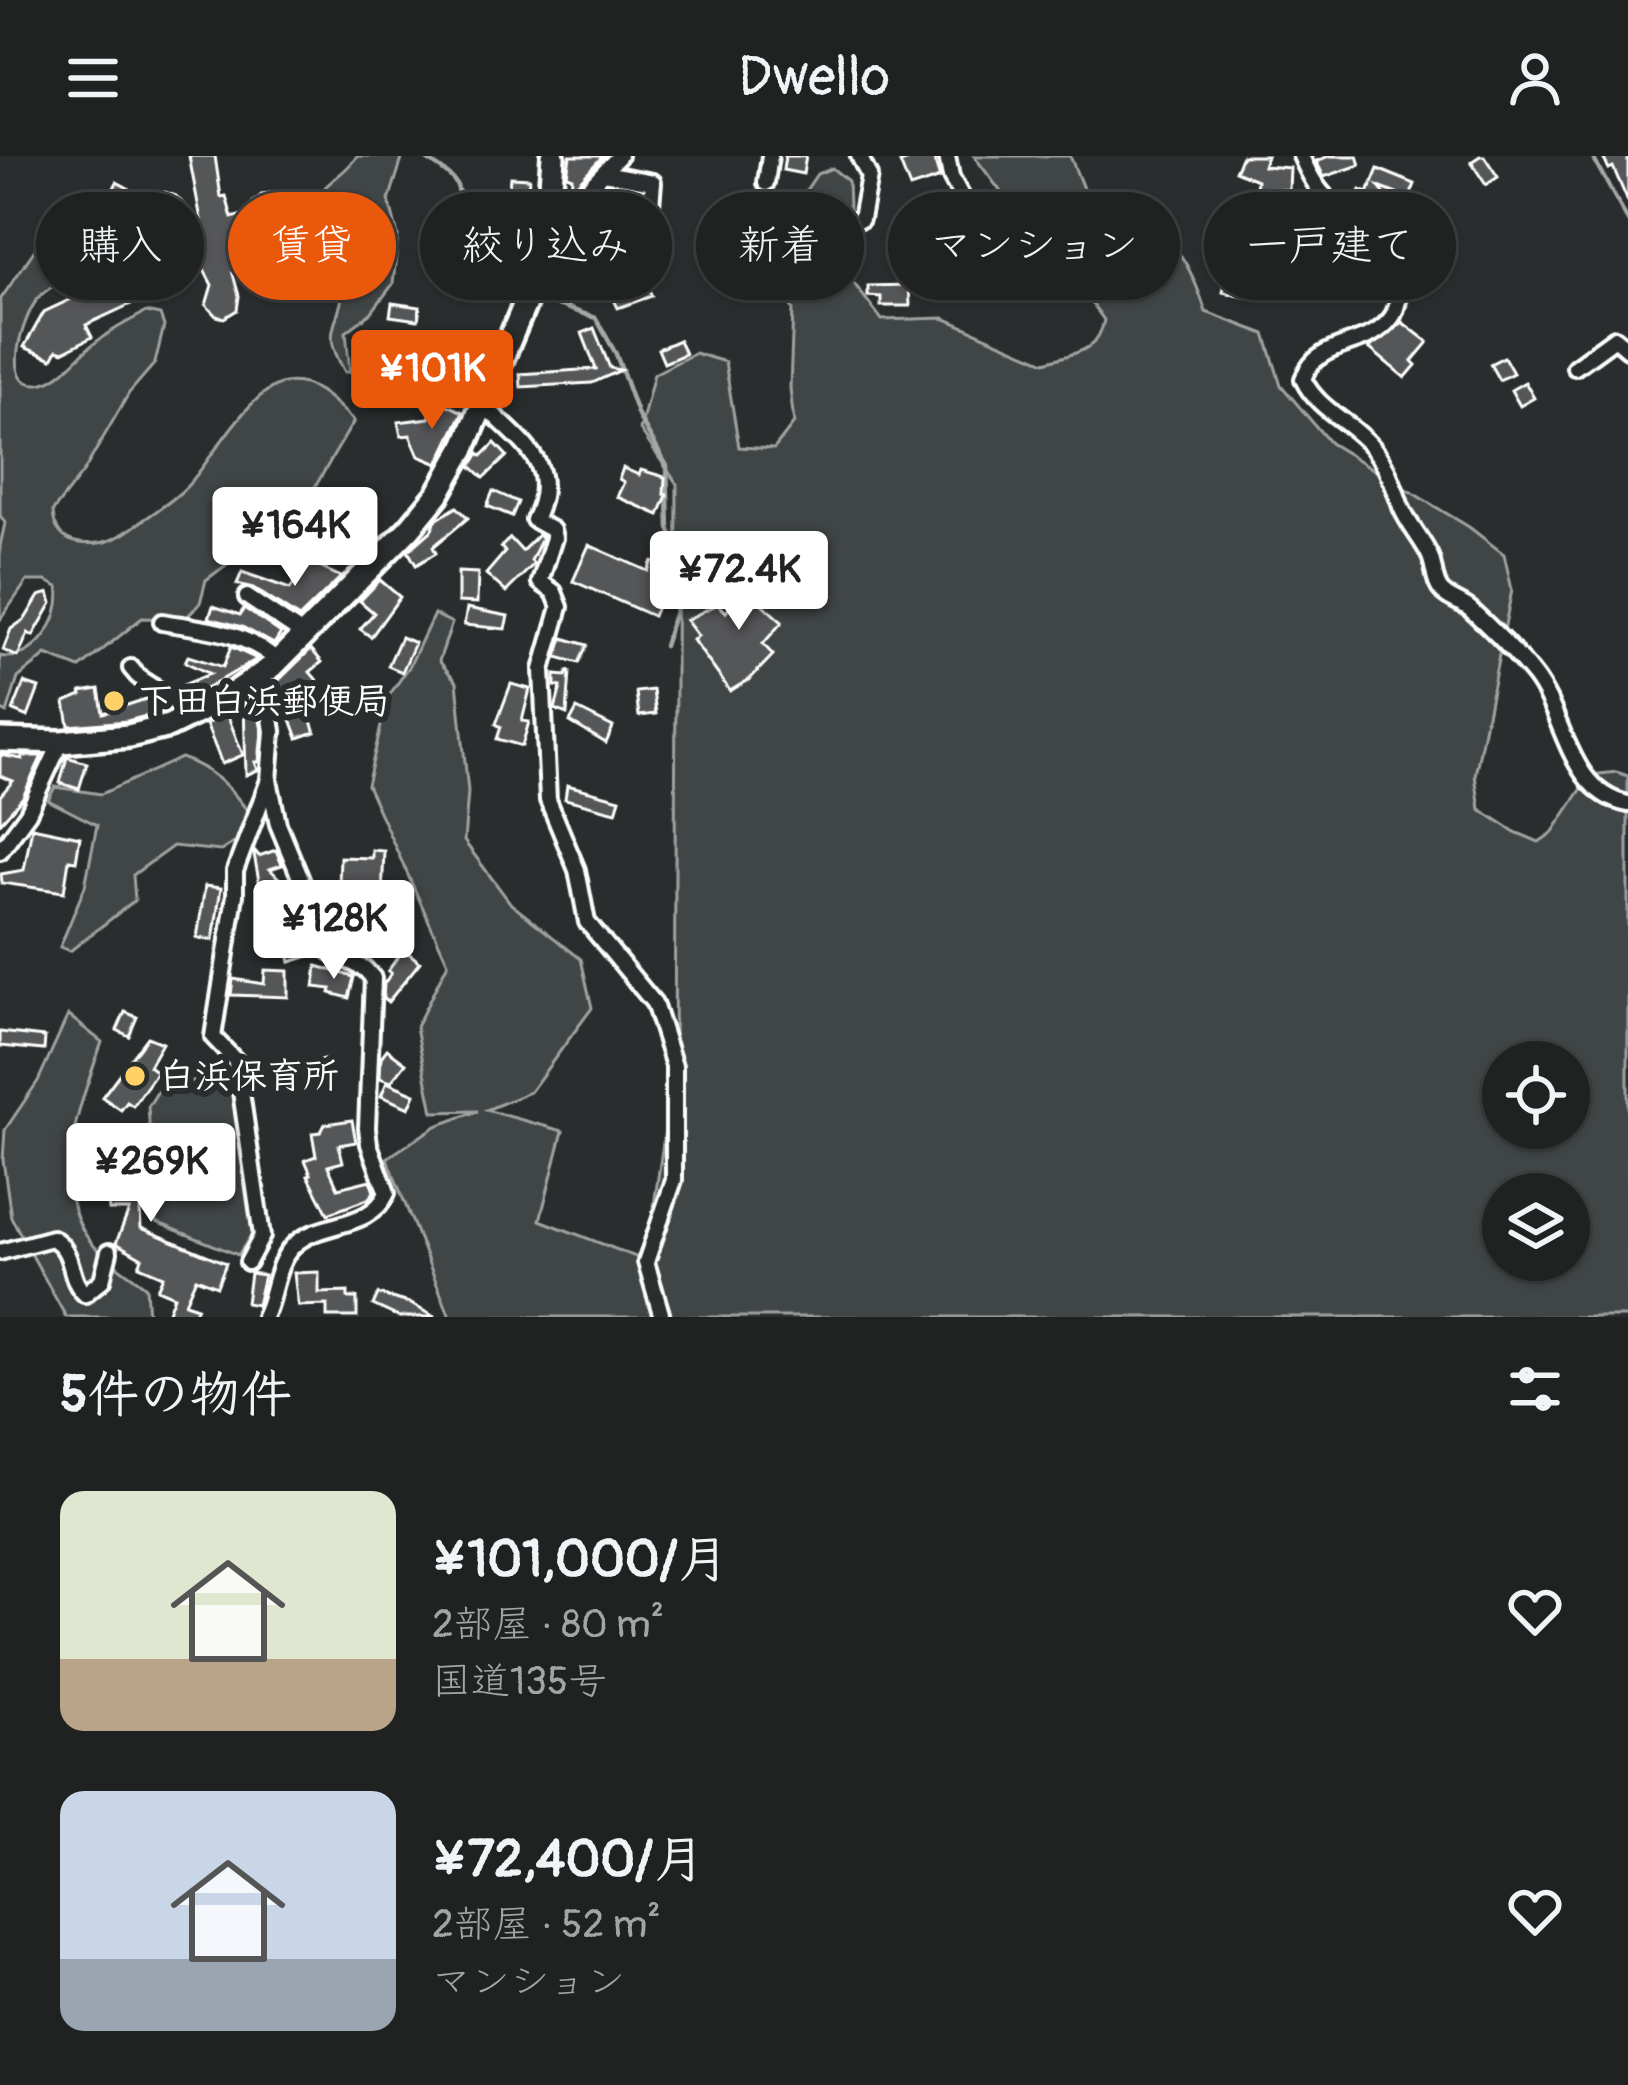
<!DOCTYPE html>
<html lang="ja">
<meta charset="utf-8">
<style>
body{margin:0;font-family:Pangolin,"Klee One",sans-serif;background:#282a2a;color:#f1f3f6;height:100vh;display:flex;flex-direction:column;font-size:45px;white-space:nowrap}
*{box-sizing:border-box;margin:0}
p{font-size:39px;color:#a2a4a5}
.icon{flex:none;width:66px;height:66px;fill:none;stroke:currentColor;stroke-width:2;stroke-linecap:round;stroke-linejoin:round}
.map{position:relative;height:1161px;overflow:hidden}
.panel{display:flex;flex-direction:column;background:#202222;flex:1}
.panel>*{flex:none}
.banner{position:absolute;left:36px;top:36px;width:1557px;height:108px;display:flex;gap:24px}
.tools{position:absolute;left:1482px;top:885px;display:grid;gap:24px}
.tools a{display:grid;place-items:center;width:108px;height:108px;border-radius:50%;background:#202222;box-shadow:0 3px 9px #0004,0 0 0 3px #3d3f40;font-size:60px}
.price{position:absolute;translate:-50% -102px;padding:0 27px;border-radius:12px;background:#fff;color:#222;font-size:39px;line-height:78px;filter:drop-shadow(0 3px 6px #0008)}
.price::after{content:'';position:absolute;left:50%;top:72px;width:36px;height:27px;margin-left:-18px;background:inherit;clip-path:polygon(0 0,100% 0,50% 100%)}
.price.on{background:#ea580c;color:#fff}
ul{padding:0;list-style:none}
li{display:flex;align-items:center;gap:36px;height:300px;padding:0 60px}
li span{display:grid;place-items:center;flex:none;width:336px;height:240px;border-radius:24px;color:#555}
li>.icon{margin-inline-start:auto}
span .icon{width:144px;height:144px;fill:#fffc;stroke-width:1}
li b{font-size:51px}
h2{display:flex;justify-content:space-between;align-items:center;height:144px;padding:0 60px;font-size:51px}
.pill{padding:0 42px;border-radius:54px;background:#202222;box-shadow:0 3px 9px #0004,0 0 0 3px #3d3f40;font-size:42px;line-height:108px}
.pill.on{background:#ea580c;color:#fff}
header{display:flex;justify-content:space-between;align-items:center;height:156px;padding:0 60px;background:#202222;font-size:54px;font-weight:600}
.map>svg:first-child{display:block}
</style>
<header><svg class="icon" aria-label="menu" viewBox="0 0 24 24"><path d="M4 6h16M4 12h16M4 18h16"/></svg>Dwello<svg class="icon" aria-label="person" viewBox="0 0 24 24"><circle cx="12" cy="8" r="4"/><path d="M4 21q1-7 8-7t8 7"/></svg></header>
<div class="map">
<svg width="1628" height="1161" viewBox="0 0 1628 1161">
<rect width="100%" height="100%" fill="#2a2d2e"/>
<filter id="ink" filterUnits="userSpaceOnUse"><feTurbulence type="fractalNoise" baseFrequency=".00833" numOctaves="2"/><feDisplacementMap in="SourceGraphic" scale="24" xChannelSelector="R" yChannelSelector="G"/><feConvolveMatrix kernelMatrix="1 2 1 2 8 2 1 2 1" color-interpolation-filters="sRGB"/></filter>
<g filter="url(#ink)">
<g fill="#414445" stroke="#a0a2a2" stroke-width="3" fill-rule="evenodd">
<path d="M357,0H403L389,44L398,80L393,128L371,157L346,176L350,216H345C319,172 340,172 343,133C345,103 319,78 314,51C320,26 344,21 357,0Z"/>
<path d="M974,0H1070L1086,40C1159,68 1181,80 1206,156L1265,178L1281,229L1330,287L1469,371L1504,398L1512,434L1475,619L1480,653L1515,676L1539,686L1552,677L1591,619L1617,616L1628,620V1161H450L387,1002L436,970L478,955L433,956L416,871L448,807L367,629L388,541L409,511L434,458L452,467L439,505L457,526L468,636L464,685L511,748L581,803L592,852L530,936L486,954L563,975L540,1064L646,1105L674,910L677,328L640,274L654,218L695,197L725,206L739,291L774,293L794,267L790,232L793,153L752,96L738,58L758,39L802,40L817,18L832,12L848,25L852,125L882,164L944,162L1045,206C1074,197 1098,197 1104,164L1083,135L1056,119L1037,84ZM1503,906H1569V972H1503ZM1503,1038H1569V1104H1503Z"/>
<path d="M49,87L90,101L91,110C74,120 46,130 36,145C23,163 0,231 39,228C59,226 76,202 91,190C108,176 127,166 146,156L160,159L164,170L155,207L129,237L84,315L53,355C53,372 63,385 80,387C105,390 119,382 139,367C156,355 176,343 190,327C214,300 249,235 284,227C313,221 335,247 354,265L312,336L278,360L237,401L206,424L200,447L185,463L142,462L80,512L46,499L18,522L7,557L0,553V500C35,508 64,461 58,431L46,425H27L0,464V390L5,367L0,359V144L36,92Z"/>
<path d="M181,602C212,613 228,629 247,654L236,685L221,695L173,690L133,719L135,744L70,795L60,791L85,730L97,669L48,644L55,631L101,638Z"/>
<path d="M68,859L102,886C80,950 41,1041 101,1097C115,1109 132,1120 146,1131L148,1161H66L11,1061L3,1004L5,974L38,925Z"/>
<polygon points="234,922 256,1072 238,1099 156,1066 148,951 163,927"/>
</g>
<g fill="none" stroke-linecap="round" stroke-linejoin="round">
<g stroke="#a6a7a7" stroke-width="4.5">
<path d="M422,0C460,26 467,27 450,73L454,79L513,133"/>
<polyline points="1592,0 1628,65"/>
<polyline points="540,143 596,162 616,198 638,260 667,310 669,372 682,408 682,433 664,490"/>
</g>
</g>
<g fill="#555758" stroke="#fff" stroke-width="3">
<polygon points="189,0 215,0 221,41 226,40 232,62 250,57 253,46 263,38 272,37 284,45 287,59 275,73 256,115 271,122 265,134 233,118 239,140 237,154 224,162 216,160 206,149 212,129 204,114 86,169 92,181 63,196 57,194 52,203 24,191 44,156 190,87 150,78 138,64 138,47 165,36 176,40 202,69"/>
<polygon points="570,0 603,0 571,34 572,21 567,19"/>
<polygon points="785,0 806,0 803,18 783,14"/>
<polygon points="920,0 933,0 940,22 910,32 900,7"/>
<polygon points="1242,0 1267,0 1263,10 1290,12 1289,34 1256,32 1257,24 1235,15"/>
<polygon points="1329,0 1357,0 1360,9 1324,21 1316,5"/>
<polygon points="1480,0 1484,0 1498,21 1486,29 1471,6"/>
<polygon points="1602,0 1628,0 1628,46 1613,11 1609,13"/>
<polygon points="1378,13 1415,28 1409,43 1379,31 1421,85 1408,95 1393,76 1399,70 1354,49 1360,34 1368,37"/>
<polygon points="510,21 529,22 526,57 507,55"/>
<polygon points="117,26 128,32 117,62 104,56 104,52"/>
<polygon points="599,37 610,48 568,88 616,67 618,70 589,93 594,98 562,129 571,133 569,138 574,140 569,149 543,138 563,92 559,90 562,80"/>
<polygon points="950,42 959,60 935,69 928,50"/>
<polygon points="1265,47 1278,60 1267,73 1249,58"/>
<polygon points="642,56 650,60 655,70 651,72 660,94 644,101 632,74 627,76 622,65"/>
<polygon points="1335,63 1370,86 1358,105 1322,90"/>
<polygon points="930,82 946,95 938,105 945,111 938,120 912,99"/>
<polygon points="1231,93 1254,93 1244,141 1223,136"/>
<polygon points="642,120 652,140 618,152 609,133"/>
<polygon points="909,129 910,150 881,150 881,141 868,140 868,130"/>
<polygon points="392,147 420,151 418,164 390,160"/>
<polygon points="1402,166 1428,186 1412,205 1416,209 1405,222 1369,192"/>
<polygon points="594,172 610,212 621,214 592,227 521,231 520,218 596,213 582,177"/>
<polygon points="379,175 394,176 393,200 379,200"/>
<polygon points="679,184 685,198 664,207 658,193"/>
<polygon points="1504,201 1513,217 1499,224 1490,208"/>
<polygon points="1525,226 1534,242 1520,250 1511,234"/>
<polygon points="443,247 463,256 438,308 419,300 410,279 401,280 398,266 429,262 435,249"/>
<polygon points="495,287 507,300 484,322 471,310 479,297 482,300"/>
<polygon points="623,312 639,319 641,314 665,321 664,338 667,339 659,359 617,341 624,326 619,323"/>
<polygon points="493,335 518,346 512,360 487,350"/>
<polygon points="457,351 468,362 433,391 436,397 416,409 408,395 431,375 436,364"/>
<polygon points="293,352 337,375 327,394 284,371"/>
<polygon points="538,379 542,382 531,405 534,408 506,436 486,418 505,396 501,391 510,382 522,395"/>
<polygon points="589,389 648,415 652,405 673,414 653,460 573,425"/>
<polygon points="313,408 341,421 299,462 253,432 237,428 242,416 290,433 303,414"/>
<polygon points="764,413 782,428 763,449 782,466 763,488 773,499 750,523 730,535 693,484 698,480 686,464 718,448 726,456"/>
<polygon points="458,416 478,417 477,447 458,446"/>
<polygon points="380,424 400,441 371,481 360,473 374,457 360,445"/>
<polygon points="49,437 52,447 33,480 28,477 18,501 3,494 11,473 25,463 39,440"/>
<polygon points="213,450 240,459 244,452 281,477 274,488 242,471 209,462"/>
<polygon points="467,452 508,460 505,473 464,469"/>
<polygon points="401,481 415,487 402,516 388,510"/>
<polygon points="563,482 587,489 579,507 557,501"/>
<polygon points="231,491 257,503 187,544 176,532 210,518 185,506 188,500 223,511"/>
<polygon points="311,493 322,506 310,516 322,530 304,546 315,576 298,582 277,526"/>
<polygon points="568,515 570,516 567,558 555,553 561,531 555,530 555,519 566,520"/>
<polygon points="24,527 39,532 28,561 13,555"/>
<polygon points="511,528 530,533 522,565 529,566 522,590 497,583 501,571 496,568"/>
<polygon points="99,533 103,557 149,542 166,555 127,565 69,570 65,546 82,539 81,536"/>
<polygon points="653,534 656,558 639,560 636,536"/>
<polygon points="244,548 257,548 262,575 259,606 255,606 258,614 246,619"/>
<polygon points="577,553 613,571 606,587 570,566"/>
<polygon points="227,558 243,599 222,608 206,568"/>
<polygon points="0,599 22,603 22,600 42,600 23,641 0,667 0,640 13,625 0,620"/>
<polygon points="67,601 87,607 79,633 60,627"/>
<polygon points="567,629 620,643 616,656 565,643"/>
<polygon points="32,671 80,681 76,705 69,704 64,736 2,727 1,718 24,714"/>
<polygon points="276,694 282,709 270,713 296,740 313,799 290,806 279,758 261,736 254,698 255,695 259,700"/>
<polygon points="372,694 384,695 382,740 364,780 343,771 361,730 339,730 340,701 372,702"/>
<polygon points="205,730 221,732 213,784 197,782"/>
<polygon points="403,793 420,806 388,846 383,843 384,828 391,817 388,815"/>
<polygon points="317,810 354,821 349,842 330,837 331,833 314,831"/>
<polygon points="265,814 288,815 288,841 231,839 233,823 264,828"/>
<polygon points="125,856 137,861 129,880 117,874"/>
<polygon points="0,876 45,881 44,894 0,890"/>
<polygon points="147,881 162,887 149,910 157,916 133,950 127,946 121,954 102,941"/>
<polygon points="387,893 406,907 391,926 380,922 381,901"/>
<polygon points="327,903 330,914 286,920 285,914"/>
<polygon points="387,926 415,938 409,952 381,940"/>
<polygon points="352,964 356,986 339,989 343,1006 328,1010 338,1032 370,1024 374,1036 368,1043 328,1058 308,1019 311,1018 305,1004 316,1000 312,977 321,976 325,968"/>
<polygon points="115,975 116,983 147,980 150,1044 148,1053 140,1054 141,1072 226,1107 217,1130 196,1122 185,1147 197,1151 192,1161 166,1161 174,1140 157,1133 163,1120 139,1110 142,1102 116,1087 129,1054 109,1054 100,977"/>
<polygon points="319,1116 319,1137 348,1136 348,1142 357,1142 357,1161 327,1161 327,1149 298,1150 294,1117"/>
<polygon points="250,1117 264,1119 257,1149 246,1147"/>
<polygon points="378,1138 409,1147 435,1161 399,1161 373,1149"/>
</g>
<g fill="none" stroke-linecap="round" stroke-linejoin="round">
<g stroke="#fff" stroke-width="22">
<g id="minor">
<polyline points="859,0 869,20 861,63"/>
<polyline points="947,0 951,21 973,62"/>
<path d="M1301,0C1307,14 1314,29 1325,40C1355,71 1413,80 1400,135C1398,144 1397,154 1392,161C1368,195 1318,181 1303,223C1318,255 1353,266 1374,293C1389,313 1393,328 1401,351C1408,368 1421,382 1429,398C1435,410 1433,423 1440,433C1447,443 1460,445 1470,453C1492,473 1515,496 1534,520C1566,561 1568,636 1628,648"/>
<polyline points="604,17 653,26 651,49"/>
<polyline points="766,27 770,0"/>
<polyline points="548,74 619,0"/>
<polyline points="1575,211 1615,182 1628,193"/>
<path d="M483,248C520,287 562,307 534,364L552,374L554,382L540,426L554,436L560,451L542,514L548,644L577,714L587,766L654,847L674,910V1024L646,1106L662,1161"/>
<polyline points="247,441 304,479"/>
<path d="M162,466C204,473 244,475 278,505"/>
<path d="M131,512C149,537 166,528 186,562"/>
<path d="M264,518L273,575L269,624L278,668L331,796L365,813L373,822L367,972L369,988L387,1037C370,1074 321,1064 294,1089C275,1107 275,1138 264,1161"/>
<polyline points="0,695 28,657 61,586"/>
<path d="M0,1096L52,1082C76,1095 67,1123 85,1138L102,1124L109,1096"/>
<polyline points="248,1106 262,1080 238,915 235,904 213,881 235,739 235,715 269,624"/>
</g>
</g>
<g stroke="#fff" stroke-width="30">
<polyline id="trunk" points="0,584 61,586 129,580 169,570 228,541 273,510 410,372 438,338 464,292 524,150 548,74 553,0"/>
</g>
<use href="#minor" stroke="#2a2d2e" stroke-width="14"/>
<use href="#trunk" stroke="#2a2d2e" stroke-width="21"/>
</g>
</g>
<g fill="#ffd166" stroke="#2a2d2e" stroke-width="4.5">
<circle cx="114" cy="545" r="12"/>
<circle cx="135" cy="920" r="12"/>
</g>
<g text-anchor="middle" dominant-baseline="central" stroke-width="12" stroke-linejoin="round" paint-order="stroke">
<g font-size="36" font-weight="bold" fill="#fff" stroke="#2a2d2e" text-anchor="start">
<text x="138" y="545">下田白浜郵便局</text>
<text x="159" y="920">白浜保育所</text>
</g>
</g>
</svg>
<div class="tools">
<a><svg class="icon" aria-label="locate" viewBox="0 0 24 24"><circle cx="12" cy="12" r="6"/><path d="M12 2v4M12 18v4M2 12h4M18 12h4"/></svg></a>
<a><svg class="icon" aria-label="layers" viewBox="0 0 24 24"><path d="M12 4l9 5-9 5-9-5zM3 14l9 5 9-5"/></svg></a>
</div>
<b class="price on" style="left:432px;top:276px">¥101K</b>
<b class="price" style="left:295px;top:433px">¥164K</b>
<b class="price" style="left:739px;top:477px">¥72.4K</b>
<b class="price" style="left:334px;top:826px">¥128K</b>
<b class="price" style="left:151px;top:1069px">¥269K</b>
<div class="banner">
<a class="pill">購入</a>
<a class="pill on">賃貸</a>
<a class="pill">絞り込み</a>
<a class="pill">新着</a>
<a class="pill">マンション</a>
<a class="pill">一戸建て</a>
</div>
</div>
<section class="panel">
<h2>5件の物件<svg class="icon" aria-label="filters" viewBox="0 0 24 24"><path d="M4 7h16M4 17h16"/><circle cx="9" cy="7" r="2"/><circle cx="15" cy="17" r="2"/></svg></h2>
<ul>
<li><span style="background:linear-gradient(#dfe7d0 70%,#b9a48a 0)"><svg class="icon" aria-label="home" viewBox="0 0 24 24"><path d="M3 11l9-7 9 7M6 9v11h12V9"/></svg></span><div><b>¥101,000/月</b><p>2部屋 · 80 m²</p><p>国道135号</p></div><svg class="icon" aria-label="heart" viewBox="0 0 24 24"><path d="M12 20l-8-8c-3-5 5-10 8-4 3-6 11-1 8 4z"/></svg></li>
<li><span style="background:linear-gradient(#c9d6e8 70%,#9aa5b1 0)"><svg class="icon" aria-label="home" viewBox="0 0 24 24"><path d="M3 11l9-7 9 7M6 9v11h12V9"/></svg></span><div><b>¥72,400/月</b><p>2部屋 · 52 m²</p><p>マンション</p></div><svg class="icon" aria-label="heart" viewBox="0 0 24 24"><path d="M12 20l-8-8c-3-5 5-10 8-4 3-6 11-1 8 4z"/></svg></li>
</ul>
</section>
